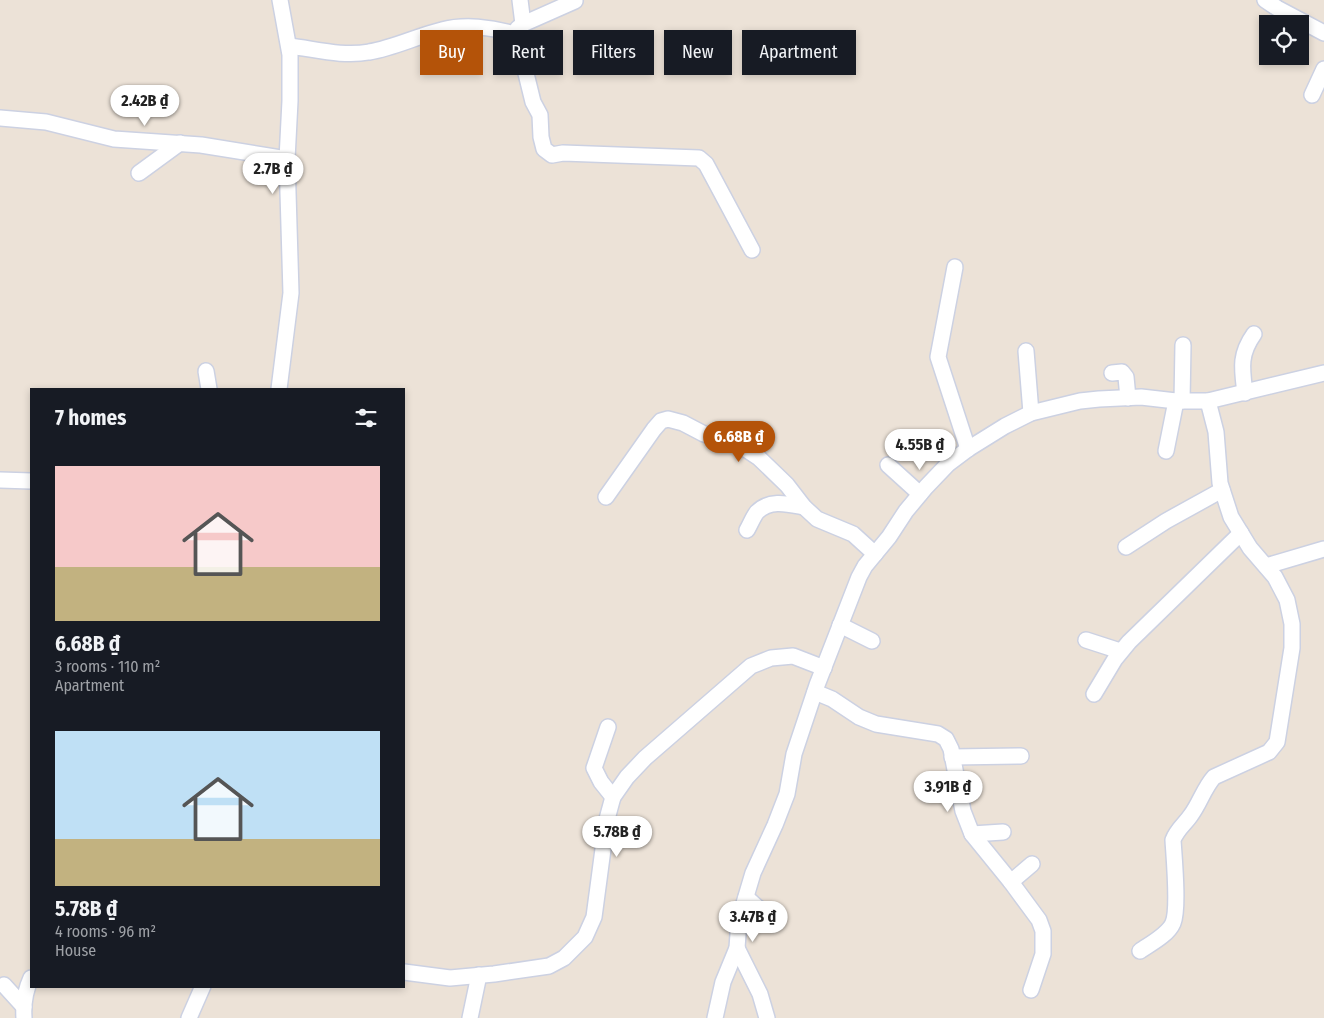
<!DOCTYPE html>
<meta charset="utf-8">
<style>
body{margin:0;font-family:"Fira Sans Condensed",sans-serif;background:#242831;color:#f1f3f6;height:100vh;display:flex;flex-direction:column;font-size:19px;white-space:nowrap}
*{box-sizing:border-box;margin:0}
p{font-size:16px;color:#9ea1a6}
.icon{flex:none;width:28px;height:28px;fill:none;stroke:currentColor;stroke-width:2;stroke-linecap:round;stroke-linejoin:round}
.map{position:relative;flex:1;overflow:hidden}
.sheet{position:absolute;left:30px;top:388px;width:375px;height:600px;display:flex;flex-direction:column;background:#171b24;border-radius:0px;box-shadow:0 2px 8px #0003}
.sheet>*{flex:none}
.top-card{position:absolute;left:420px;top:30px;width:475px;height:45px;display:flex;gap:10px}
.buttons{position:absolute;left:1259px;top:15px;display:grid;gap:10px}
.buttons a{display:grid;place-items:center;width:50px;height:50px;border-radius:0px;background:#171b24;box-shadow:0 2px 8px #0003;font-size:25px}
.price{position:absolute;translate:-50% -42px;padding:0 11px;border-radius:18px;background:#fff;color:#222;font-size:16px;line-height:32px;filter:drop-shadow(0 1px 2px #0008)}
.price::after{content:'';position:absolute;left:50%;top:30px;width:15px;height:11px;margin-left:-8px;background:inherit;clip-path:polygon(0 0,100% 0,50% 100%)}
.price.active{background:#b45309;color:#fff}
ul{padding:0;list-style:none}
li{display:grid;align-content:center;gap:10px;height:265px;padding:0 25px}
li span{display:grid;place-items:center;height:155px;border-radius:0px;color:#555}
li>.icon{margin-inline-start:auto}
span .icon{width:90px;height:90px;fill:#fffc;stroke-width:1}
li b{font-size:21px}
h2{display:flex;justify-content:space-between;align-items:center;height:60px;padding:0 25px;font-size:21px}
.pill{padding:0 18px;border-radius:0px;background:#171b24;box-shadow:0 2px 8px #0003;font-size:18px;line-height:45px}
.pill.active{background:#b45309;color:#fff}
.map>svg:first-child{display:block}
</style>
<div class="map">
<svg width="1324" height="1018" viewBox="0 0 1324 1018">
<rect width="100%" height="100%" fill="#ece2d7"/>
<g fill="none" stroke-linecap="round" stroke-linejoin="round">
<g stroke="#ccd1e2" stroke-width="18">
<g id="minor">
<polyline points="520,0 523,24"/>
<polyline points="1265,0 1277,8 1324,33"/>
<polyline points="514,34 518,28 523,24 575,1"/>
<path d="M289,46C315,49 343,57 369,52C394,48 417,36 442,30C464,24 492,27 514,34L518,41L533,102L540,115L541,137L544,149L552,155L563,153L699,158L706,164L752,250"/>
<polyline points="1312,95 1324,69"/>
<polyline points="0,118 46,122 114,139 201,145 287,159"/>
<polyline points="139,173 180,143"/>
<polyline points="955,267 938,357 968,449"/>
<polyline points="1026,351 1031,413"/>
<polyline points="206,371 209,389"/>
<polyline points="1112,373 1122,372 1126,377 1128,398"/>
<polyline points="279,389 291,293 287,159 290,101 290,55 280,0"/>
<path d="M1245,393C1242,369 1239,355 1254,334"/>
<polyline points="1182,401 1183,345"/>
<polyline points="1166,451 1176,401"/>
<polyline points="888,465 920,494"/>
<polyline points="0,480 31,481"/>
<polyline points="606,497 654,429 661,421 668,419 683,423 704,434 735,442 759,458 787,485 804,507 817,519 853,534 875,554"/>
<path d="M747,530C750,525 753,517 757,512C770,499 788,504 804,507"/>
<polyline points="1126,547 1166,521 1222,490"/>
<polyline points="1266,566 1324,549"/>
<polyline points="840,625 872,641"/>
<polyline points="1086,640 1120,651"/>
<polyline points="815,692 832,699 859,717 876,724 938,734 946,739 951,749 963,811 972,834 1011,882 1039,920 1043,931 1043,954 1031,990"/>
<polyline points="1094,694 1115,659 1129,642 1241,533"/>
<polyline points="608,727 594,768 601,782 613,797"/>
<polyline points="952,757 1021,756"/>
<polyline points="972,834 1003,832"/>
<polyline points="1011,882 1032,864"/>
<polyline points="746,897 767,916"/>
<polyline points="737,948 760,994 767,1018"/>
<path d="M1140,951C1150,944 1168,935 1173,923C1179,909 1174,857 1173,840C1177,829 1185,824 1191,815C1200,803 1204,788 1214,777L1269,752L1277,742L1292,648V624L1287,600L1275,577L1250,548L1231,517L1220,483L1216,432L1208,401"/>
<polyline points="404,972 450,978 494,974 549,966 564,958 585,937 594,917 607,819 613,797 627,777 645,758 751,666 771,658 793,656 824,668"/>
<polyline points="4,985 24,1007"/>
<path d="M24,1018C23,1004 25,991 31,978"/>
<polyline points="189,1018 203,986"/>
<polyline points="470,1018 479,975"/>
<polyline points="715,1018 723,982 737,948 739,920 753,873 775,825 787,794 794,754 817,685 859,577 865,566 889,537 906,511 926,487 948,464 968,449 1005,426 1031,413 1080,401 1099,399 1141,397 1176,401 1208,401 1324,373"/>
</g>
</g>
<use href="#minor" stroke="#fff" stroke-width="15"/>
</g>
</svg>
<div class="buttons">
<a><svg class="icon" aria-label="locate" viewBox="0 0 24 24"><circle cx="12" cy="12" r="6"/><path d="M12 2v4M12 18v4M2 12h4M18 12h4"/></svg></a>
</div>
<b class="price" style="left:145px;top:127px">2.42B ₫</b>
<b class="price" style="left:273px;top:195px">2.7B ₫</b>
<b class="price active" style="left:739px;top:463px">6.68B ₫</b>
<b class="price" style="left:920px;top:471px">4.55B ₫</b>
<b class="price" style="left:948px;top:813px">3.91B ₫</b>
<b class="price" style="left:617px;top:858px">5.78B ₫</b>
<b class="price" style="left:753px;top:943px">3.47B ₫</b>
<div class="top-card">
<a class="pill active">Buy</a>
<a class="pill">Rent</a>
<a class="pill">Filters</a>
<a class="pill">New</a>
<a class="pill">Apartment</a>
</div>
<section class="sheet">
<h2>7 homes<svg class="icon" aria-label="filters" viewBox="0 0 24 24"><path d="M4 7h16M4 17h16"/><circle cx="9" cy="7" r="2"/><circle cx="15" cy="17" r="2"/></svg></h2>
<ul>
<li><span style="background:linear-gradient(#f6c9c9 65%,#c2b280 0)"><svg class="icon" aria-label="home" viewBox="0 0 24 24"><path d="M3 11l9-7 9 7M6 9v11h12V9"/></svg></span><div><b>6.68B ₫</b><p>3 rooms · 110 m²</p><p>Apartment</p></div></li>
<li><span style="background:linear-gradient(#bfe0f5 70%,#c2b280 0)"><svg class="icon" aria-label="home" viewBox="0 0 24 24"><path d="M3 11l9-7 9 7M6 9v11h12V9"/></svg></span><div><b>5.78B ₫</b><p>4 rooms · 96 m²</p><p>House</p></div></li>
</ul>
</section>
</div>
